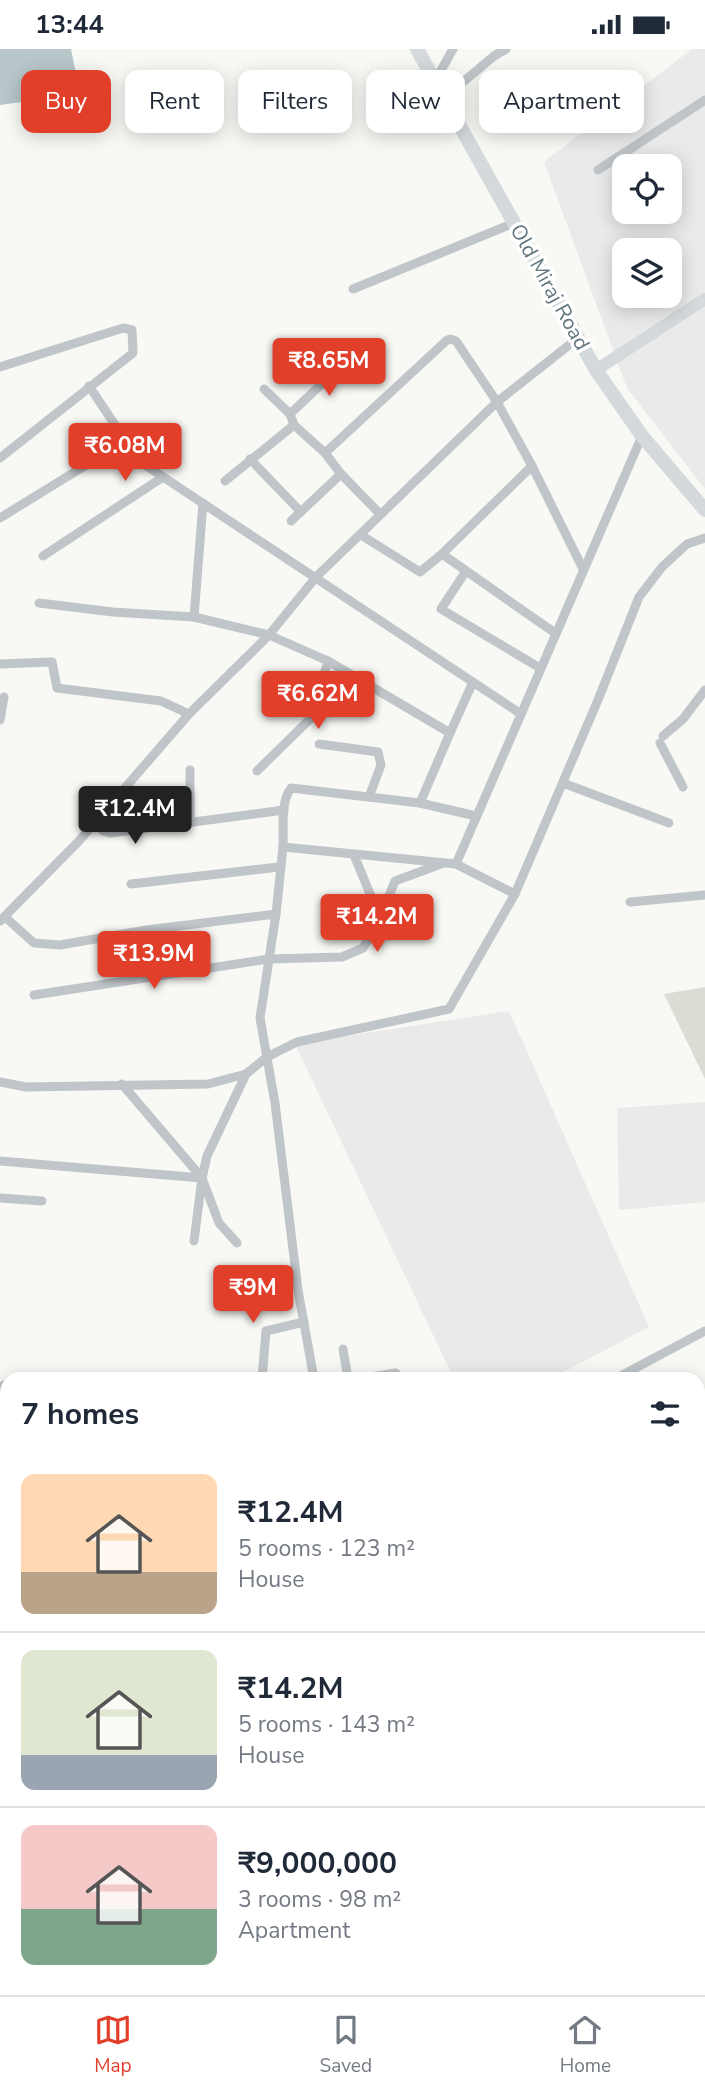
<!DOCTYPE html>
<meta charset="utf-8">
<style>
body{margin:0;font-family:"Nunito Sans",sans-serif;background:#f6f6f7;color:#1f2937;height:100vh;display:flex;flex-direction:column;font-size:26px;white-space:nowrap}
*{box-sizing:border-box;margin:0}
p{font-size:23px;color:#747a83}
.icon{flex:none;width:38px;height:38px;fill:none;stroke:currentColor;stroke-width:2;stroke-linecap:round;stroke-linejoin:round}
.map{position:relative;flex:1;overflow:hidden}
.details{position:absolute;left:0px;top:1323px;width:705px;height:623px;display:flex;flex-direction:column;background:#fff;border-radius:21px 21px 0 0;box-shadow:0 4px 18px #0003}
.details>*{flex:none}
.top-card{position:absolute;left:21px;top:21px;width:663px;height:63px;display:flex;gap:14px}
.tools{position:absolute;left:612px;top:105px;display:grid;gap:14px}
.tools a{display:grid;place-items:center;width:70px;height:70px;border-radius:14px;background:#fff;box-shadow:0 4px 18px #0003;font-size:35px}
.price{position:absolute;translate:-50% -60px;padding:0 16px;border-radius:7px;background:#e23f2b;color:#fff;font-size:23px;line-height:46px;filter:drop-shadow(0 2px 4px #0008)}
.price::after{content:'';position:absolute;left:50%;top:42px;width:21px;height:16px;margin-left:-10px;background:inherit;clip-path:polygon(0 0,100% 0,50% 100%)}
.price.active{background:#222;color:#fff}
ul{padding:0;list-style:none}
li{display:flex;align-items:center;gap:21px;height:175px;padding:0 21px}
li+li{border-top:2px solid #e0e1e3}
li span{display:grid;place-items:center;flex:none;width:196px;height:140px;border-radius:14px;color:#555}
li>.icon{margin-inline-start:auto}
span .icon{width:84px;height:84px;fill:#fffc;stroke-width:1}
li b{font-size:30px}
h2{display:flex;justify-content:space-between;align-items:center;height:84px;padding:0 21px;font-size:30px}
.chip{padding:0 24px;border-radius:14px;background:#fff;box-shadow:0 4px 18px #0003;font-size:24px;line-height:63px}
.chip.active{background:#e23f2b;color:#fff}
.status{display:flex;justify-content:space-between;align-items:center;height:49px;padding:0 35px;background:#fff;direction:ltr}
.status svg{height:19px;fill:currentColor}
.tabs{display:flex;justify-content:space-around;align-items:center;height:98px;border-top:2px solid #e0e1e3;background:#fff;font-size:19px;color:#747a83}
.tabs a{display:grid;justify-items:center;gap:4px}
.tabs .active{color:#e23f2b}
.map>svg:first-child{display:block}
</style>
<div class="status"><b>13:44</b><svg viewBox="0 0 49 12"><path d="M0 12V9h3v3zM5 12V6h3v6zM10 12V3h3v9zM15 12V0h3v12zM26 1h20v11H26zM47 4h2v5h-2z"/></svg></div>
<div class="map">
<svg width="705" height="1946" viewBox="0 0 705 1946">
<rect width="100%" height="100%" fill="#f8f8f5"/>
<g fill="#e9eae9" fill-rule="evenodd">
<path d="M692,0H705V440L627,339L544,113ZM625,117H670V163H625ZM625,201H670V247H625Z"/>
<polygon points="509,962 649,1278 550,1330 454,1330 295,995"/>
<polygon points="705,1053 705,1153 619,1161 617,1059"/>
<polygon points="7,1924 7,1939 70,1939 75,1946 0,1946 0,1929"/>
<polygon points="117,1939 223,1939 227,1946 123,1946"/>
</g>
<polygon fill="#d9ddd4" points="705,938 705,1030 664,945"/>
<polygon fill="#b8c6c9" points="0,0 71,0 80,45 0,56"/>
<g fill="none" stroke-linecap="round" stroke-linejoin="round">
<g stroke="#bfc5c8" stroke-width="9">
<polyline points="435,32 453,0"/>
<polyline points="444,49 494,7 506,0"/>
<polyline points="598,121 705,51"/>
<polyline points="353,240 514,174"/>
<polyline points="0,318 123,279 132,281 133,304 0,409"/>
<polyline points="89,337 139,412 521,665"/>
<polyline points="264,340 290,365 294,376 325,404 341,425 380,465"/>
<polyline points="290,365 347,311"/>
<polyline points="325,404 446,292 450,290 456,292 497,353 532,417 583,520"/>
<polyline points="250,410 301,463"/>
<polyline points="225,432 294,376"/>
<polyline points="0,469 125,392"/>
<polyline points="291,472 341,425"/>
<polyline points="361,486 420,523 442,505 555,584"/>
<polyline points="442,505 532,417"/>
<polyline points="43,507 163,428"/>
<polyline points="466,522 441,560 540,619"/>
<polyline points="39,554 113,563 194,568 269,586 328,612 450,684 473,633"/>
<polyline points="194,568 203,454"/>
<polyline points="0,615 52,613 57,639 161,652 189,665"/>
<polyline points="0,671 4,648"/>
<polyline points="663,687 683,670 705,641"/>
<polyline points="660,694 683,738"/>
<polyline points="319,695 378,703 381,716 369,748"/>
<polyline points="257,722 311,669 328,612"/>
<polyline points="563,734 669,774"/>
<polyline points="420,754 450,684"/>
<polyline points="95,773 103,782 110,784 284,761"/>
<polyline points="190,774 190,721"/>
<path d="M283,798C284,781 280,753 291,739L420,754L476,767"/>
<polyline points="456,815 515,845"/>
<polyline points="131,835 279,818"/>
<polyline points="630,853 705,846"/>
<polyline points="5,868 34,894 60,896 146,881 276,865"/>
<polyline points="380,869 395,832 441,815"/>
<polyline points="0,872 78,793 189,665 269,586 316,528 497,353 578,289"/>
<polyline points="34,946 269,910 342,908 363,899 380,869 354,806"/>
<polyline points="0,1033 26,1038 208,1035 246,1025 267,1008 297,993 449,960 515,845 598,651 639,548 662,518 687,495 705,489"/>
<polyline points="122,1035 202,1129 194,1192"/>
<polyline points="0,1112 202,1129"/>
<polyline points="0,1149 42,1152"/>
<polyline points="237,1194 219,1174 202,1129 207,1107 246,1025"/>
<polyline points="343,1300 348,1330"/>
<polyline points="262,1330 266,1282 304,1273"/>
<polyline points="314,1330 298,1241 275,1054 260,969 276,865 283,798 456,815 642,387"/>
<polyline points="357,1330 396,1324 399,1330"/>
<polyline points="615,1330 705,1282"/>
<polyline points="0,1338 7,1335"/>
<polyline points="698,1479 705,1479"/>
<polyline points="698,1558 705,1559"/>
<polyline points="0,1821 7,1816"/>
<polyline points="102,1939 107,1946"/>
</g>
<polyline stroke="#bfc5c8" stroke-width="10" points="0,1561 7,1571"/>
<polyline stroke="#d4d9dc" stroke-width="12" points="596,321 705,250"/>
<polyline stroke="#d4d9dc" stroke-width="14" points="417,0 596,321 642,387 705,461"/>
<g stroke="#d4d9dc" stroke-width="16">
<polyline points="0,1774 7,1777"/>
<polyline points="429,1939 449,1946"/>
<polyline points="465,1939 485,1946"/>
</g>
<g stroke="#a0a9ad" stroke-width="5">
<g id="rail">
<polyline points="0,1716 7,1726"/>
<polyline points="154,1939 159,1946"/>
</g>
</g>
<use href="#rail" stroke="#fff" stroke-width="2.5" stroke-dasharray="8" stroke-linecap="butt"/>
</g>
<g text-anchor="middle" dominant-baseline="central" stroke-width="7" stroke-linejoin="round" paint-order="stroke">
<g font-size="21" fill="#637780" stroke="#fff">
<text transform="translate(550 238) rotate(61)">Old Miraj Road</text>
</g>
</g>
</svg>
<div class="tools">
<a><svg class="icon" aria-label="locate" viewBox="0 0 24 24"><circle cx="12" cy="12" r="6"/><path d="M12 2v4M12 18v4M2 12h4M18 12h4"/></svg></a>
<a><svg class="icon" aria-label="layers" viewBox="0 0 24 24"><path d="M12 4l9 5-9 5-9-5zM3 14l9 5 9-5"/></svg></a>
</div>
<b class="price" style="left:329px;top:349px">₹8.65M</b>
<b class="price" style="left:125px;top:434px">₹6.08M</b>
<b class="price" style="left:318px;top:682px">₹6.62M</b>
<b class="price active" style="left:135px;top:797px">₹12.4M</b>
<b class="price" style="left:377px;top:905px">₹14.2M</b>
<b class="price" style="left:154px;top:942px">₹13.9M</b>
<b class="price" style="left:253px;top:1276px">₹9M</b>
<div class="top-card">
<a class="chip active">Buy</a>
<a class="chip">Rent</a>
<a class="chip">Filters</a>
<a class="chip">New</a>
<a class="chip">Apartment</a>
</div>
<section class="details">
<h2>7 homes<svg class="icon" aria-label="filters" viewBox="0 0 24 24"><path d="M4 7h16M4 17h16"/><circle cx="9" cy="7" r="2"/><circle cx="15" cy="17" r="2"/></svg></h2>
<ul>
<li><span style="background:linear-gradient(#ffd9b3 70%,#b9a48a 0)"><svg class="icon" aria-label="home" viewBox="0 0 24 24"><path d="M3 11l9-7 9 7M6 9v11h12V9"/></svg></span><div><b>₹12.4M</b><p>5 rooms · 123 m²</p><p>House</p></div></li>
<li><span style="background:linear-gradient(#dfe7d0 75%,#9aa5b1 0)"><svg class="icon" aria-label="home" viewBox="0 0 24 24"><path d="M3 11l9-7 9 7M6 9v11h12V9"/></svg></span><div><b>₹14.2M</b><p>5 rooms · 143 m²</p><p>House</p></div></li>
<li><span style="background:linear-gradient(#f6c9c9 60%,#7fa58c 0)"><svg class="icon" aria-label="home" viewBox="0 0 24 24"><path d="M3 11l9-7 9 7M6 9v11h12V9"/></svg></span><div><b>₹9,000,000</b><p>3 rooms · 98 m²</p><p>Apartment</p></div></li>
</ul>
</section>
</div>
<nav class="tabs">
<a class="active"><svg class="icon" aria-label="map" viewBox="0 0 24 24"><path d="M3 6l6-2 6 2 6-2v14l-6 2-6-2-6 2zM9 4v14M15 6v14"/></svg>Map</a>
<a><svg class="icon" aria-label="saved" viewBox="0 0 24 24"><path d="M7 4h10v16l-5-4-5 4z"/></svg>Saved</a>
<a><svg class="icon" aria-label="home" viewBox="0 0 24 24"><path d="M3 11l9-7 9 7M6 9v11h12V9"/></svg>Home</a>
</nav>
